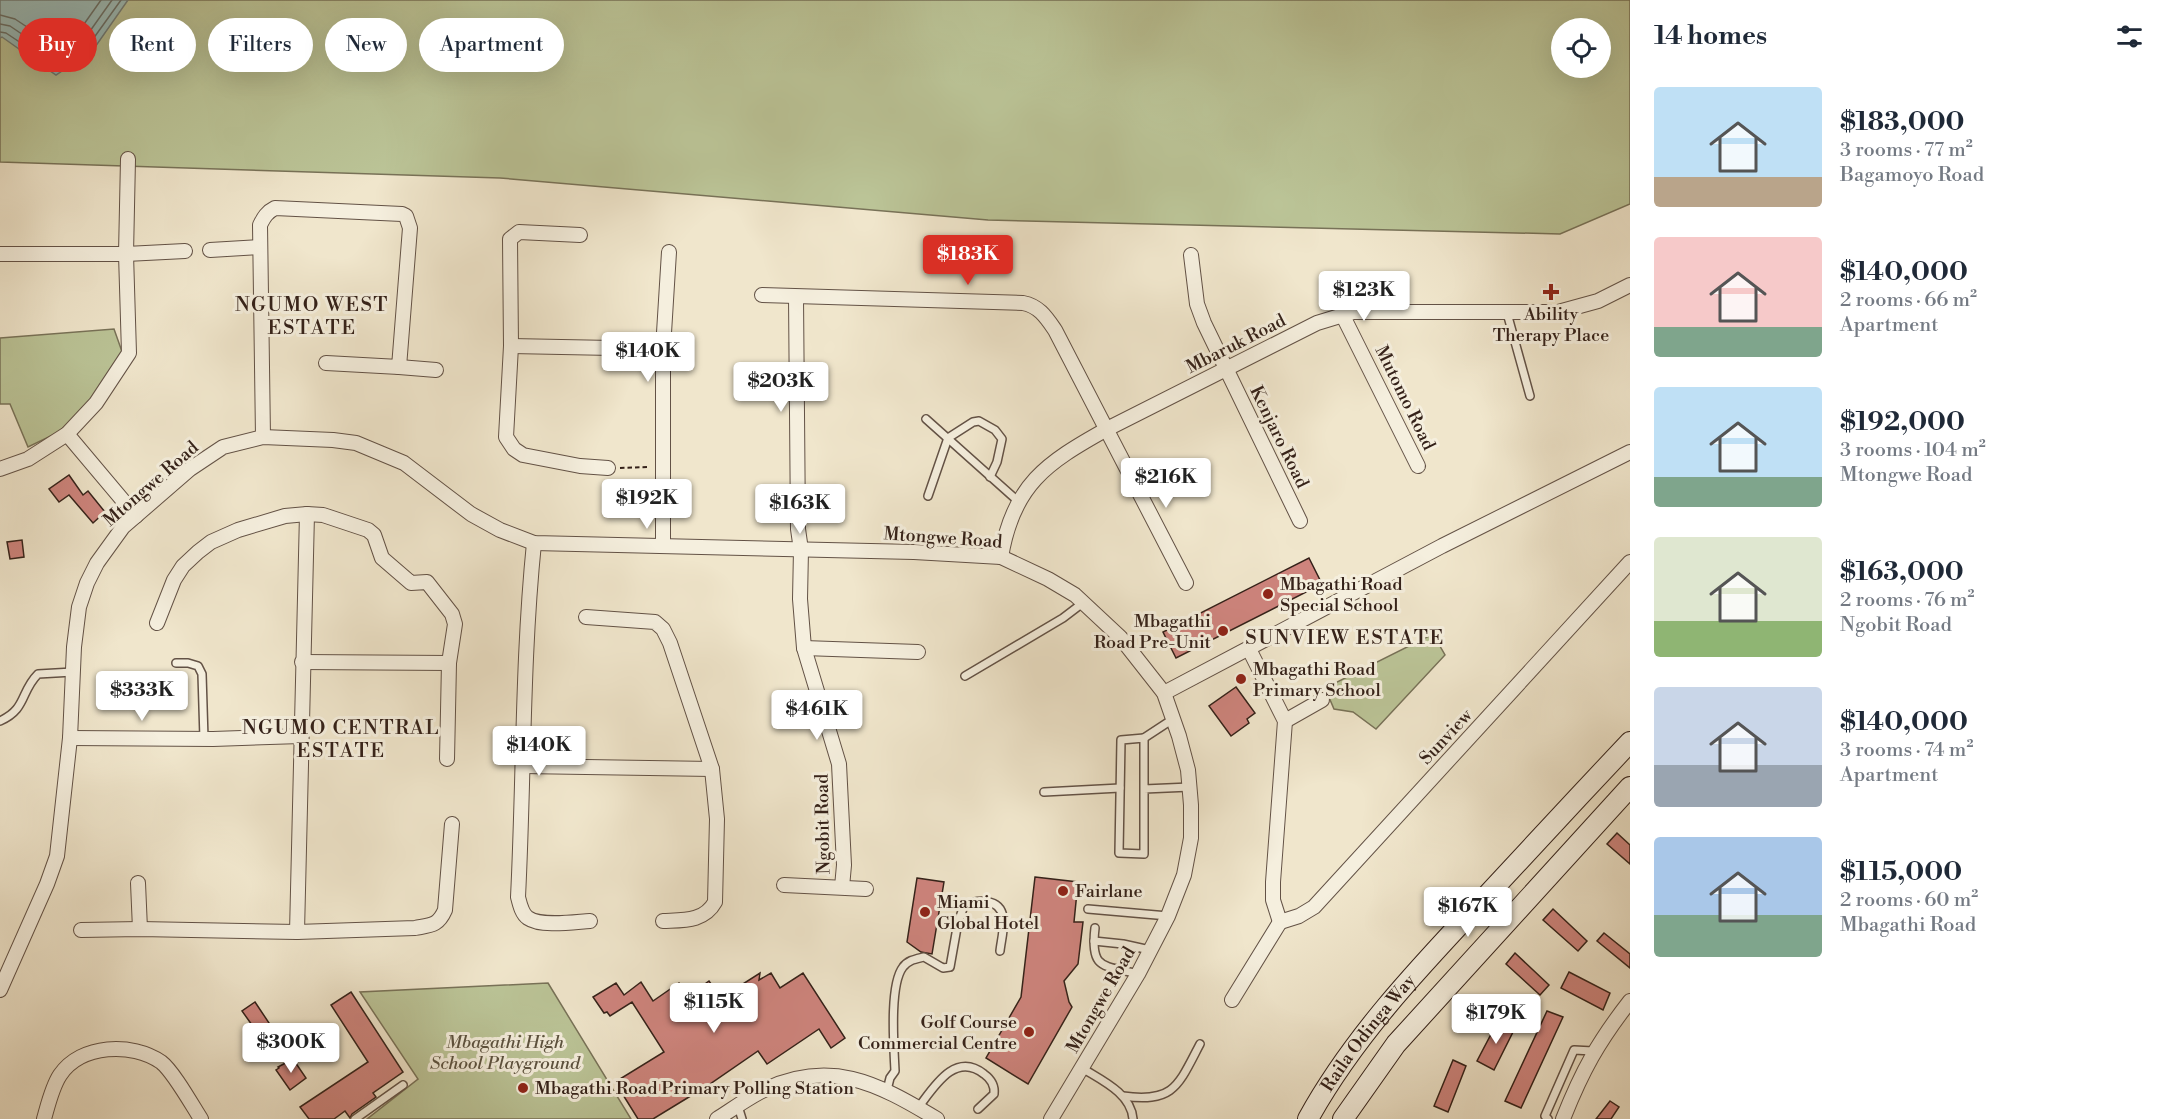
<!DOCTYPE html>
<meta charset="utf-8">
<style>
body{margin:0;font-family:"Libre Bodoni",serif;background:#f2f2f3;color:#1f2937;height:100vh;display:flex;flex-direction:column;font-size:22px;white-space:nowrap}
*{box-sizing:border-box;margin:0}
p{font-size:20px;color:#747a83}
.icon{flex:none;width:33px;height:33px;fill:none;stroke:currentColor;stroke-width:2;stroke-linecap:round;stroke-linejoin:round}
.map{position:relative;flex:1;overflow:hidden}
.details{display:flex;flex-direction:column;background:#fff;width:540px}
.details>*{flex:none}
.guide{position:absolute;left:18px;top:18px;width:570px;height:54px;display:flex;gap:12px}
.tools{position:absolute;left:1551px;top:18px;display:grid;gap:12px}
.tools a{display:grid;place-items:center;width:60px;height:60px;border-radius:50%;background:#fff;box-shadow:0 6px 24px #0002;font-size:30px}
.price{position:absolute;translate:-50% -51px;padding:0 14px;border-radius:6px;background:#fff;color:#222;font-size:20px;line-height:39px;filter:drop-shadow(0 2px 3px #0008)}
.price::after{content:'';position:absolute;left:50%;top:36px;width:18px;height:14px;margin-left:-9px;background:inherit;clip-path:polygon(0 0,100% 0,50% 100%)}
.price.selected{background:#d93025;color:#fff}
ul{padding:0;list-style:none}
li{display:flex;align-items:center;gap:18px;height:150px;padding:0 24px}
li span{display:grid;place-items:center;flex:none;width:168px;height:120px;border-radius:6px;color:#555}
li>.icon{margin-inline-start:auto}
span .icon{width:72px;height:72px;fill:#fffc;stroke-width:1}
li b{font-size:26px}
h2{display:flex;justify-content:space-between;align-items:center;height:72px;padding:0 24px;font-size:26px}
.tag{padding:0 21px;border-radius:27px;background:#fff;box-shadow:0 6px 24px #0002;font-size:21px;line-height:54px}
.tag.selected{background:#d93025;color:#fff}
main{display:flex;flex:1;min-height:0}
.map>svg:first-child{display:block}
</style>
<main>
<div class="map">
<svg width="1630" height="1119" viewBox="0 0 1630 1119">
<rect width="100%" height="100%" fill="#f0e6cc"/>
<filter id="stains"><feTurbulence type="fractalNoise" baseFrequency=".00333" numOctaves="4"/><feColorMatrix values="0 0 0 0 .2 0 0 0 0 .09 0 0 0 0 .02 0 0 0 .5 -.17"/></filter>
<radialGradient id="worn" r=".72"><stop offset=".6" stop-color="#630" stop-opacity="0"/><stop offset="1" stop-color="#630" stop-opacity=".3"/></radialGradient>
<g fill="#bbc497" stroke="#787258" stroke-width="1.5" fill-rule="evenodd">
<path d="M0,0H1630V204L1560,234L988,220L500,178L0,162ZM1562,28H1600V68H1562Z"/>
<polygon points="114,329 125,360 78,423 28,447 10,404 0,404 0,338"/>
<polygon points="1433,634 1445,655 1376,729 1353,712 1334,709 1325,688"/>
<polygon points="548,983 631,1119 367,1119 418,1079 360,992"/>
</g>
<polygon fill="#9bbebc" stroke="#727f7b" stroke-width="1.5" points="0,0 128,0 93,50 56,75 2,37 0,38"/>
<g fill="none" stroke-linecap="round" stroke-linejoin="round">
<g stroke="#68706a" stroke-width="1.5">
<polyline points="0,15 15,19 57,47 77,34 101,0"/>
<polyline points="0,24 10,26 57,58 83,41 112,0"/>
<polyline points="0,32 6,33 57,67 88,46 121,0"/>
</g>
</g>
<g fill="#ce847d" stroke="#342119" stroke-width="1.5">
<polygon points="69,475 83,495 88,491 105,512 93,523 69,495 59,502 49,489"/>
<polygon points="22,540 24,557 10,559 7,542"/>
<polygon points="1309,558 1322,584 1176,658 1163,632"/>
<polygon points="1236,687 1255,713 1247,719 1249,723 1231,736 1209,706"/>
<polygon points="1617,833 1630,845 1630,864 1607,844"/>
<polygon points="1035,877 1078,882 1074,922 1083,922 1078,964 1064,981 1069,1002 1072,1007 1028,1084 986,1058 1021,997"/>
<polygon points="917,878 944,882 932,954 921,952 907,942"/>
<polygon points="1553,909 1587,941 1578,951 1543,920"/>
<polygon points="1604,933 1630,954 1630,968 1597,941"/>
<polygon points="1515,953 1549,985 1540,995 1506,964"/>
<polygon points="1569,972 1610,993 1603,1010 1561,988"/>
<polygon points="760,973 759,980 771,973 780,988 803,973 845,1038 831,1048 819,1029 767,1064 758,1051 707,1086 653,1119 638,1119 615,1082 664,1052 632,1002 610,1016 607,1012 604,1013 593,997 616,983 624,995 641,982 653,1001 679,983 688,996 709,981 721,998"/>
<polygon points="351,992 403,1072 373,1093 376,1097 352,1114 350,1118 345,1111 334,1119 309,1119 300,1107 368,1062 331,1005"/>
<polygon points="255,1002 279,1038 267,1046 242,1011"/>
<polygon points="1547,1011 1563,1017 1521,1108 1505,1101"/>
<polygon points="1499,1019 1515,1028 1494,1070 1477,1061"/>
<polygon points="293,1059 306,1078 290,1090 276,1070 279,1068 278,1067"/>
<polygon points="1453,1060 1466,1066 1448,1112 1434,1106"/>
<polygon points="1610,1101 1619,1107 1611,1119 1596,1119"/>
</g>
<g fill="none" stroke-linecap="round" stroke-linejoin="round">
<g stroke="#635246" stroke-width="10">
<g id="service">
<polyline points="1507,313 1530,396"/>
<polyline points="926,419 1019,502"/>
<polyline points="928,496 948,438 973,422 979,421 995,430 1002,439 997,462 990,477"/>
<polyline points="176,663 188,663 198,666 202,674 204,739"/>
<polyline points="965,676 1063,618 1084,602"/>
<path d="M0,721C27,709 20,692 38,674L73,672"/>
<polyline points="1144,738 1173,719"/>
<polyline points="1144,789 1144,738 1121,740 1119,853 1144,854 1144,789 1190,787"/>
<polyline points="1044,792 1120,788"/>
<polyline points="1088,909 1168,916"/>
<path d="M1095,928C1090,970 1103,965 1138,974"/>
<polyline points="1094,941 1123,944 1150,950"/>
<path d="M1082,1068C1101,1080 1131,1093 1133,1119"/>
<path d="M887,1090L890,1078L895,1071C894,1048 889,985 903,967C908,960 916,959 924,957L943,968L950,967L958,922L964,906C977,899 1000,898 1003,917C1005,927 1001,941 1000,951"/>
<path d="M1123,1096C1174,1103 1178,1086 1200,1044"/>
<polyline points="738,1106 742,1119"/>
<path d="M918,1108C934,1087 955,1051 984,1074C991,1079 995,1085 994,1094L978,1109"/>
<polyline points="355,1119 403,1085"/>
<polyline points="1548,1119 1545,1116 1574,1050 1593,1051"/>
</g>
</g>
<g stroke="#635246" stroke-width="16">
<g id="minor">
<polyline points="580,235 519,232 510,239 511,346 506,437 514,449 523,455 580,466 608,468"/>
<polyline points="210,250 260,247"/>
<polyline points="0,254 126,254 185,251"/>
<polyline points="1191,255 1197,304 1204,323 1300,521"/>
<path d="M762,295L1023,303C1039,306 1046,317 1055,330L1186,583"/>
<polyline points="796,297 798,529 801,550 800,599 804,648 839,764 844,865 842,887"/>
<polyline points="1342,314 1418,466"/>
<polyline points="511,346 663,349"/>
<polyline points="399,367 436,370"/>
<polyline points="67,434 136,516"/>
<path d="M263,437L260,225C264,217 267,212 275,208L402,214L406,216L410,228L399,367L326,363"/>
<polyline points="0,469 28,459 67,434 96,403 129,353 126,254 128,159"/>
<path d="M534,543C522,661 524,779 518,897C520,905 522,914 528,918C541,927 574,922 590,921"/>
<polyline points="663,546 663,349 669,252"/>
<path d="M1001,557C1013,485 1046,463 1107,429L1317,323L1353,312H1558L1598,301L1630,285"/>
<path d="M586,617L655,622L663,629L670,643L712,769L717,819L715,902C704,922 683,920 663,921"/>
<polyline points="157,623 174,580 183,566 198,552 211,542 238,530 285,516 307,514 323,515 368,530 374,535 382,558 411,583 427,582 452,614 455,624 449,663 447,759"/>
<polyline points="804,648 918,652"/>
<polyline points="1249,649 1285,721 1273,882 1273,900 1280,922 1299,916 1314,907 1630,562"/>
<polyline points="302,662 449,663"/>
<polyline points="1164,693 1442,546 1630,452"/>
<polyline points="1285,721 1322,700"/>
<polyline points="70,738 213,739 301,736"/>
<polyline points="523,766 712,769"/>
<polyline points="138,883 140,929"/>
<polyline points="784,885 866,889"/>
<path d="M81,930L140,929L297,932L415,928C431,925 438,926 445,910L452,824"/>
<polyline points="297,932 307,514"/>
<polyline points="0,990 47,884 57,856 70,738 74,647 79,607 87,583 97,563 123,527 190,469 223,447 263,437 333,440 356,443 404,463 471,514 500,530 534,543 914,552 1001,557 1048,579 1075,595 1120,637 1164,693 1179,736 1188,770 1191,805 1191,838 1184,875 1168,916 1138,974 1051,1119"/>
<polyline points="1232,1000 1280,922"/>
<path d="M44,1119C48,1105 52,1087 60,1075C81,1044 132,1042 161,1062C173,1071 192,1105 201,1119"/>
<path d="M717,1119C731,1110 745,1100 760,1092C829,1057 877,1083 937,1119"/>
<path d="M1563,1119C1582,1071 1598,1042 1630,1001"/>
</g>
</g>
<g stroke="#342119" stroke-width="22">
<g id="secondary">
<path id="s1" d="M1308,1119C1352,1039 1416,971 1478,905C1528,851 1579,796 1630,742"/>
<polyline points="1343,1119 1396,1044 1630,787"/>
</g>
</g>
<polyline stroke="#342119" stroke-width="2" stroke-dasharray="4.5 3" stroke-linecap="butt" points="620,468 650,467"/>
<use href="#service" stroke="#f5efde" stroke-width="7"/>
<use href="#minor" stroke="#f5efde" stroke-width="14"/>
<use href="#secondary" stroke="#f5efde" stroke-width="20"/>
</g>
<g fill="#8f2418" stroke="#f5efde" stroke-width="2">
<path d="M1548 283h6v6h6v6h-6v6h-6v-6h-6v-6h6z"/>
<circle cx="1268" cy="594" r="6"/>
<circle cx="1223" cy="631" r="6"/>
<circle cx="1241" cy="679" r="6"/>
<circle cx="1063" cy="891" r="6"/>
<circle cx="925" cy="912" r="6"/>
<circle cx="1029" cy="1032" r="6"/>
<circle cx="523" cy="1088" r="6"/>
</g>
<g text-anchor="middle" dominant-baseline="central" stroke-width="6" stroke-linejoin="round" paint-order="stroke">
<g font-size="18" fill="#342119" stroke="#f5efde" text-anchor="start">
<text x="1551" y="314" text-anchor="middle">Ability<tspan x="1551" dy="21">Therapy Place</tspan></text>
<text x="1280" y="584">Mbagathi Road<tspan x="1280" dy="21">Special School</tspan></text>
<text x="1211" y="621" text-anchor="end">Mbagathi<tspan x="1211" dy="21">Road Pre-Unit</tspan></text>
<text x="1253" y="669">Mbagathi Road<tspan x="1253" dy="21">Primary School</tspan></text>
<text x="1075" y="891">Fairlane</text>
<text x="937" y="902">Miami<tspan x="937" dy="21">Global Hotel</tspan></text>
<text x="1017" y="1022" text-anchor="end">Golf Course<tspan x="1017" dy="21">Commercial Centre</tspan></text>
<text x="535" y="1088">Mbagathi Road Primary Polling Station</text>
</g>
<g font-size="18" fill="#342119" stroke="#f5efde">
<text transform="translate(1236 344) rotate(-27)">Mbaruk Road</text>
<text transform="translate(1405 398) rotate(64)">Mutomo Road</text>
<text transform="translate(1279 437) rotate(64)">Kenjaro Road</text>
<text transform="translate(151 484) rotate(-41)">Mtongwe Road</text>
<text transform="translate(943 538) rotate(4)">Mtongwe Road</text>
<text transform="translate(1446 737) rotate(-47)">Sunview</text>
<text transform="translate(823 824) rotate(-91)">Ngobit Road</text>
<text transform="translate(1101 1000) rotate(-60)">Mtongwe Road</text>
<text stroke="none"><textPath href="#s1" startOffset="105">Raila Odinga Way</textPath></text>
</g>
<g font-size="18" font-style="italic" fill="#5c523f" stroke="#f5efde">
<text x="505" y="1042">Mbagathi High<tspan x="505" dy="21">School Playground</tspan></text>
</g>
<g font-size="20" letter-spacing="1.5" fill="#342119" stroke="#f5efde">
<text x="312" y="305">NGUMO WEST<tspan x="312" dy="23">ESTATE</tspan></text>
<text x="1345" y="638">SUNVIEW ESTATE</text>
<text x="341" y="728">NGUMO CENTRAL<tspan x="341" dy="23">ESTATE</tspan></text>
</g>
</g>
<rect width="100%" height="100%" filter="url(#stains)"/>
<rect width="100%" height="100%" fill="url(#worn)"/>
</svg>
<div class="tools">
<a><svg class="icon" aria-label="locate" viewBox="0 0 24 24"><circle cx="12" cy="12" r="6"/><path d="M12 2v4M12 18v4M2 12h4M18 12h4"/></svg></a>
</div>
<b class="price selected" style="left:968px;top:286px">$183K</b>
<b class="price" style="left:1364px;top:322px">$123K</b>
<b class="price" style="left:648px;top:383px">$140K</b>
<b class="price" style="left:781px;top:413px">$203K</b>
<b class="price" style="left:1166px;top:509px">$216K</b>
<b class="price" style="left:647px;top:530px">$192K</b>
<b class="price" style="left:800px;top:535px">$163K</b>
<b class="price" style="left:142px;top:722px">$333K</b>
<b class="price" style="left:817px;top:741px">$461K</b>
<b class="price" style="left:539px;top:777px">$140K</b>
<b class="price" style="left:1468px;top:938px">$167K</b>
<b class="price" style="left:714px;top:1034px">$115K</b>
<b class="price" style="left:1496px;top:1045px">$179K</b>
<b class="price" style="left:291px;top:1074px">$300K</b>
<div class="guide">
<a class="tag selected">Buy</a>
<a class="tag">Rent</a>
<a class="tag">Filters</a>
<a class="tag">New</a>
<a class="tag">Apartment</a>
</div>
</div>
<section class="details">
<h2>14 homes<svg class="icon" aria-label="filters" viewBox="0 0 24 24"><path d="M4 7h16M4 17h16"/><circle cx="9" cy="7" r="2"/><circle cx="15" cy="17" r="2"/></svg></h2>
<ul>
<li><span style="background:linear-gradient(#bfe0f5 75%,#b9a48a 0)"><svg class="icon" aria-label="home" viewBox="0 0 24 24"><path d="M3 11l9-7 9 7M6 9v11h12V9"/></svg></span><div><b>$183,000</b><p>3 rooms · 77 m²</p><p>Bagamoyo Road</p></div></li>
<li><span style="background:linear-gradient(#f6c9c9 75%,#7fa58c 0)"><svg class="icon" aria-label="home" viewBox="0 0 24 24"><path d="M3 11l9-7 9 7M6 9v11h12V9"/></svg></span><div><b>$140,000</b><p>2 rooms · 66 m²</p><p>Apartment</p></div></li>
<li><span style="background:linear-gradient(#bfe0f5 75%,#7fa58c 0)"><svg class="icon" aria-label="home" viewBox="0 0 24 24"><path d="M3 11l9-7 9 7M6 9v11h12V9"/></svg></span><div><b>$192,000</b><p>3 rooms · 104 m²</p><p>Mtongwe Road</p></div></li>
<li><span style="background:linear-gradient(#dfe7d0 70%,#8fb573 0)"><svg class="icon" aria-label="home" viewBox="0 0 24 24"><path d="M3 11l9-7 9 7M6 9v11h12V9"/></svg></span><div><b>$163,000</b><p>2 rooms · 76 m²</p><p>Ngobit Road</p></div></li>
<li><span style="background:linear-gradient(#c9d6e8 65%,#9aa5b1 0)"><svg class="icon" aria-label="home" viewBox="0 0 24 24"><path d="M3 11l9-7 9 7M6 9v11h12V9"/></svg></span><div><b>$140,000</b><p>3 rooms · 74 m²</p><p>Apartment</p></div></li>
<li><span style="background:linear-gradient(#a9c7e8 65%,#7fa58c 0)"><svg class="icon" aria-label="home" viewBox="0 0 24 24"><path d="M3 11l9-7 9 7M6 9v11h12V9"/></svg></span><div><b>$115,000</b><p>2 rooms · 60 m²</p><p>Mbagathi Road</p></div></li>
</ul>
</section>
</main>
